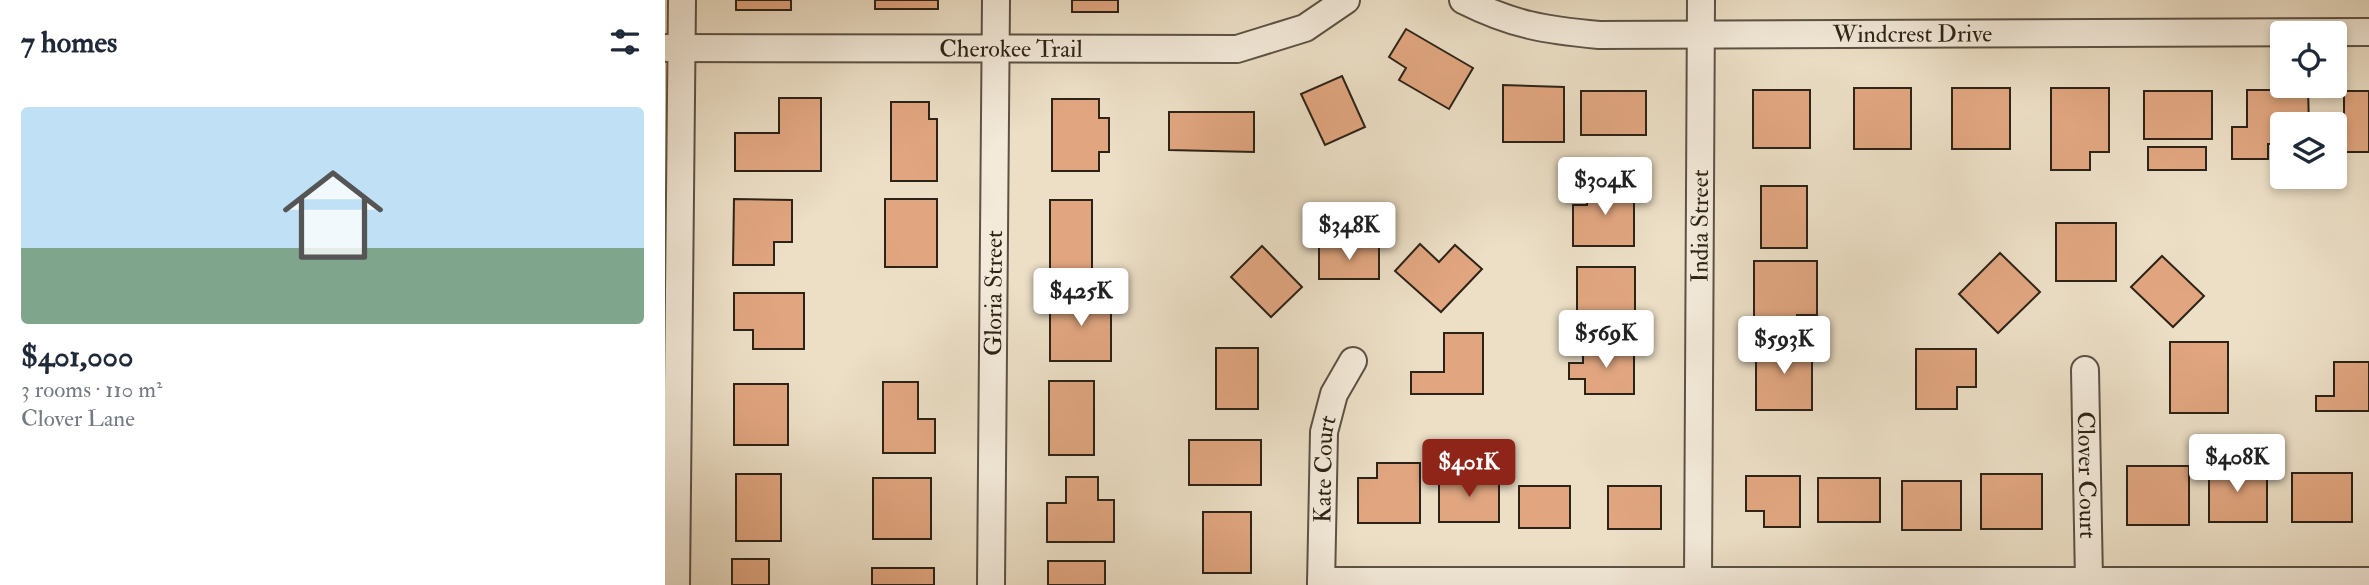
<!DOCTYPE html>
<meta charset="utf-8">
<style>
body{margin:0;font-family:"IM FELL Double Pica",serif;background:#f6f6f7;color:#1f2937;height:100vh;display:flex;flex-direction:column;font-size:26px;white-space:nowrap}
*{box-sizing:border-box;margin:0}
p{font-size:23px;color:#747a83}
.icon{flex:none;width:38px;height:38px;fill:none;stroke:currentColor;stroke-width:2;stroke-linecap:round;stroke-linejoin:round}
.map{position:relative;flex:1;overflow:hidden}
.drawer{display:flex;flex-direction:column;background:#fff;width:665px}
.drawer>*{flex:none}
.fabs{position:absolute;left:1605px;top:21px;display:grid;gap:14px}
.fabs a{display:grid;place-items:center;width:77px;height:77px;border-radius:7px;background:#fff;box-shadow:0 4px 10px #0003;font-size:35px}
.price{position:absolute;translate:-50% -60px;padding:0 16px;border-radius:7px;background:#fff;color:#222;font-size:23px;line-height:46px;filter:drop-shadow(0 2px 4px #0008)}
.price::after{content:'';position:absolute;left:50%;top:42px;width:21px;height:16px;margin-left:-10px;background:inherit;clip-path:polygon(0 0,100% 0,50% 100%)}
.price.on{background:#8f2418;color:#fff}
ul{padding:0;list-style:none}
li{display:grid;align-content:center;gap:14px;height:371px;padding:0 21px}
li+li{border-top:2px solid #e0e1e3}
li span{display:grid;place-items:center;height:217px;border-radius:7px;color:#555}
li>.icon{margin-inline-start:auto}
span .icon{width:126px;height:126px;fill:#fffc;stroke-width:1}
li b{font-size:30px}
h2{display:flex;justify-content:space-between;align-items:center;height:84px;padding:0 21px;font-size:30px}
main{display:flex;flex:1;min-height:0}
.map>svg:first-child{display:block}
</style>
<main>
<section class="drawer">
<h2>7 homes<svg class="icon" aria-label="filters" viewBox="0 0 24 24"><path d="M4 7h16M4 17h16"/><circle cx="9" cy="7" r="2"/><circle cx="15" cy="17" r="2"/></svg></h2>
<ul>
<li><span style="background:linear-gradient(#bfe0f5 65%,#7fa58c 0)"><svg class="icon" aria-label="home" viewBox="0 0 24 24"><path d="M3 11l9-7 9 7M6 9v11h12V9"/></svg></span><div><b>$401,000</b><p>3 rooms · 110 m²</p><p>Clover Lane</p></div></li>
</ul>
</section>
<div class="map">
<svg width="1704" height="585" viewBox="0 0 1704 585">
<rect width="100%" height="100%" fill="#ecdfc6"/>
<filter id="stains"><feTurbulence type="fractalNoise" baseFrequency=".00286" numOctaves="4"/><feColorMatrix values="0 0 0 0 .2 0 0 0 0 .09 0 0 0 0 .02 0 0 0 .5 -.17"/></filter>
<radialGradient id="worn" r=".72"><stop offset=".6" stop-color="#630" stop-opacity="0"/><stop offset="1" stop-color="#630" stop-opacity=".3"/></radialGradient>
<g fill="#e1a680" stroke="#2c2318" stroke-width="2">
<rect x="71" y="0" width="55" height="10"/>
<rect x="210" y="0" width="63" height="9"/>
<rect x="407" y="0" width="46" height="12"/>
<polygon points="741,29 808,68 784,109 734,80 741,68 724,57"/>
<polygon points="677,76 700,127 660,145 636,94"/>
<polygon points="838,85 899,87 899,142 838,142"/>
<rect x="1189" y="88" width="57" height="61"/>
<rect x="1287" y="88" width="58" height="61"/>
<polygon points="1386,88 1444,88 1444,152 1425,152 1425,170 1386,170"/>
<rect x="1088" y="90" width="57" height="58"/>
<polygon points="1582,90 1643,90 1644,124 1617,124 1617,144 1603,144 1603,159 1567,159 1567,127 1582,127"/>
<rect x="916" y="91" width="65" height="44"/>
<rect x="1479" y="91" width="68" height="48"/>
<rect x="1679" y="91" width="25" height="61"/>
<polygon points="114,98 156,98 156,171 70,171 70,133 114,133"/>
<polygon points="387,99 434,99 434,118 444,118 444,152 434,152 434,171 387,171"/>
<polygon points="226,102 264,102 264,119 272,119 272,181 226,181"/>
<polygon points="504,112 589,112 589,152 504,150"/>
<rect x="1483" y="147" width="58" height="23"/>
<polygon points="922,185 969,185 969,246 908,246 908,205 922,205"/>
<rect x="1096" y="186" width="46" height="62"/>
<polygon points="69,199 127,200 127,242 109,242 109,265 68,265"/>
<rect x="220" y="199" width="52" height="68"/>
<rect x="385" y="200" width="42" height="70"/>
<rect x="1391" y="223" width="60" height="58"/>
<rect x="654" y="244" width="60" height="35"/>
<polygon points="755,244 774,262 790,245 817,269 776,312 730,271"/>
<polygon points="597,246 637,287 606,317 566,277"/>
<polygon points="1335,253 1375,292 1333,333 1294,294"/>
<polygon points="1497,256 1539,296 1508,327 1466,287"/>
<polygon points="1089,261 1152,261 1152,315 1132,315 1132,332 1089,332"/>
<rect x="912" y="267" width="58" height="61"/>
<polygon points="69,293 139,293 139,349 88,349 88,330 69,330"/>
<rect x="385" y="294" width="61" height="67"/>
<polygon points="779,333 818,333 818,394 746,394 746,372 779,372"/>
<rect x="1091" y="342" width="56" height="68"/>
<rect x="1505" y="342" width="58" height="71"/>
<polygon points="918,346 969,346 969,394 920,394 920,379 904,379 904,363 918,363"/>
<rect x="551" y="348" width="42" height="61"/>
<polygon points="1251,349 1311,349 1311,387 1292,387 1292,409 1251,409"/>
<polygon points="1669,362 1704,362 1704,411 1651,411 1651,396 1669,396"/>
<rect x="384" y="381" width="45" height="74"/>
<polygon points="218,382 253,382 253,419 270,419 270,453 218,453"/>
<rect x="69" y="384" width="54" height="61"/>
<rect x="524" y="440" width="72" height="45"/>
<polygon points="712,463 755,463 755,523 693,523 693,478 712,478"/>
<polygon points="1544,463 1583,463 1583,474 1602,474 1602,522 1544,522"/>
<rect x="1462" y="466" width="62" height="59"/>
<rect x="1627" y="473" width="60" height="49"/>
<rect x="71" y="474" width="45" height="67"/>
<rect x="1316" y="474" width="61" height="55"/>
<rect x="774" y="476" width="60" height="46"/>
<polygon points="1081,476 1135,476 1135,527 1099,527 1099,511 1081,511"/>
<polygon points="401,477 433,477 433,500 449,500 449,542 382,542 382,503 401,503"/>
<rect x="208" y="478" width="58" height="61"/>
<rect x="1153" y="478" width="62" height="44"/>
<rect x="1237" y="481" width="59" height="49"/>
<rect x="854" y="486" width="51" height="42"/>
<rect x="943" y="486" width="53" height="43"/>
<rect x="538" y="512" width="48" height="61"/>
<rect x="67" y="559" width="37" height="26"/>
<rect x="383" y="561" width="57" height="24"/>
<rect x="207" y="568" width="62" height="17"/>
</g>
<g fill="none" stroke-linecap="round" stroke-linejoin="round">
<g stroke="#5c5244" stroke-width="30">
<g id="minor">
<path id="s1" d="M798,0C848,25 880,30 934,35L1704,32"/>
<path id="s2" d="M0,48L572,49L640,28L681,0"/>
<path id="s3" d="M1420,370L1424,580"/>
<path id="s4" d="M1033,580L1036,0"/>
<polyline points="656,581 1704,581"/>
<polyline points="11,585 17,0"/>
<path id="s5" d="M326,585L331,0"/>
<path id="s6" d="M656,585L659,432L669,394L688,361"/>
</g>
</g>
<use href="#minor" stroke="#f3eada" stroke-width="26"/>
</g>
<g text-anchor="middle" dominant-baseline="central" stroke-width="5" stroke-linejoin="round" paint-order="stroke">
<g font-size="24" fill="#2c2318" stroke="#f3eada">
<text stroke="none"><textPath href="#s1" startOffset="455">Windcrest Drive</textPath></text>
<text stroke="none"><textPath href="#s2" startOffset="346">Cherokee Trail</textPath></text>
<text stroke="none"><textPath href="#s4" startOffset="354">India Street</textPath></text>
<text stroke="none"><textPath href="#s5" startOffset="292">Gloria Street</textPath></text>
<text stroke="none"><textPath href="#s6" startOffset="116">Kate Court</textPath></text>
<text stroke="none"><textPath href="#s3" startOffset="105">Clover Court</textPath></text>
</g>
</g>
<rect width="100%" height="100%" filter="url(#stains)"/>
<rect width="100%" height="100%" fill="url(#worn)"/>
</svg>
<div class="fabs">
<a><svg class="icon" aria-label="locate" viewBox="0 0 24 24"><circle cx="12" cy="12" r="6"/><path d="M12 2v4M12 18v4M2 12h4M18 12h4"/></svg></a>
<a><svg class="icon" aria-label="layers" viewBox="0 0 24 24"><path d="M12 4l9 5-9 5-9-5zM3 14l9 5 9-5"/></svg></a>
</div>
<b class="price" style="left:940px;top:217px">$304K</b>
<b class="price" style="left:684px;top:262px">$348K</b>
<b class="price" style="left:416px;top:328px">$425K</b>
<b class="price" style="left:941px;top:370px">$569K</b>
<b class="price" style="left:1119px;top:376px">$593K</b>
<b class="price" style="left:1572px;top:494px">$408K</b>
<b class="price on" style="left:804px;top:499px">$401K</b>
</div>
</main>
